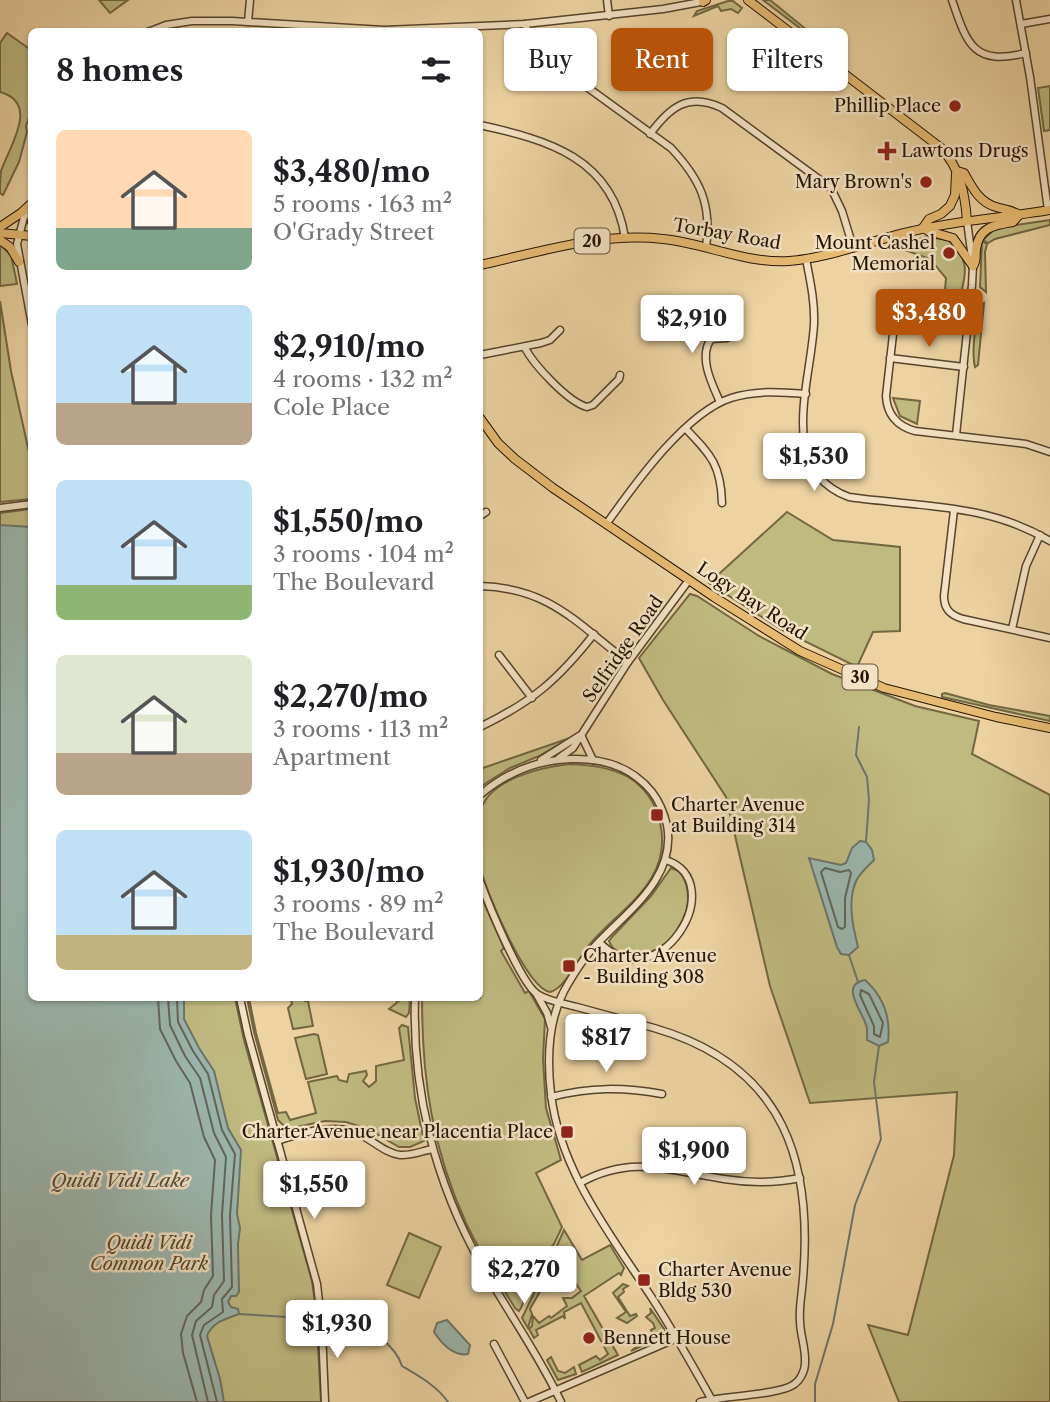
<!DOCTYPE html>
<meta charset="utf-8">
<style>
body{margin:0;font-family:"Libre Caslon Text",serif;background:#f6f6f6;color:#202124;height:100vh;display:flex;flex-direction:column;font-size:26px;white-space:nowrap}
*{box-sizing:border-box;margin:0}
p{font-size:23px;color:#757577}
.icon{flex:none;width:38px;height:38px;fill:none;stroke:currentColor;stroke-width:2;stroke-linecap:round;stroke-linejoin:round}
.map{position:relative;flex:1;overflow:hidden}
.panel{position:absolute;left:28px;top:28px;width:455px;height:973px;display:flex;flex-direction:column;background:#fff;border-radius:10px;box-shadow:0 2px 5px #0004}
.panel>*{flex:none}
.banner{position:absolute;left:504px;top:28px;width:441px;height:63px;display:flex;gap:14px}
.price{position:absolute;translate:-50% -60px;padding:0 16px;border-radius:7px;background:#fff;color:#222;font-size:23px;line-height:46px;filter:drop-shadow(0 2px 4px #0008)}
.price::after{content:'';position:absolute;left:50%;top:42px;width:21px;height:16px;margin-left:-10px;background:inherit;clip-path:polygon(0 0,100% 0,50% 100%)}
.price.on{background:#b45309;color:#fff}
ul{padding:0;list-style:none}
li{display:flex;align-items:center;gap:21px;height:175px;padding:0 28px}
li span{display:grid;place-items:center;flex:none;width:196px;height:140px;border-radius:10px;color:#555}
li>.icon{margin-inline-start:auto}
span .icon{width:84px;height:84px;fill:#fffc;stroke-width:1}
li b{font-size:30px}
h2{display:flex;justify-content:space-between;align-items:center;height:84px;padding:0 28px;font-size:30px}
.chip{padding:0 24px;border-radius:10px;background:#fff;box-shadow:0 2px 5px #0004;font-size:24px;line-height:63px}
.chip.on{background:#b45309;color:#fff}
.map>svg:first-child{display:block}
</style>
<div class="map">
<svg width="1050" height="1402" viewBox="0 0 1050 1402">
<rect width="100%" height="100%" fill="#edd3a2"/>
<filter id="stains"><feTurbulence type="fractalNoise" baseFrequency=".00286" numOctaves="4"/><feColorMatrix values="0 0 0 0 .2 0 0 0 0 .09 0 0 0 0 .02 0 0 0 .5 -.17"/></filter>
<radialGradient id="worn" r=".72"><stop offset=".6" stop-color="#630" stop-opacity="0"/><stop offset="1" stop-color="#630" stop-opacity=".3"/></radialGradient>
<g fill="#bfba80" stroke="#726742" stroke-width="2">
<polygon points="99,0 128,0 110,13"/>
<polygon points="763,0 770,0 813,35 817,31 822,35 817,39 813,38"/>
<polygon points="728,1 733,1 742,8 738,13 731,9 721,11 718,6 694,16 697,11"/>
<path d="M7,33L31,50V111L26,126L27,132L19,162L3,195L0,193C0,186 0,178 1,171C10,145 40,103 0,92V43Z"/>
<polygon points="1050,86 1050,130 1044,131 1038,88"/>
<polygon points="1050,220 1050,225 995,239 988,243 983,240 996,228"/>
<path d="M926,237L948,240C982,269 953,288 961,317L943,314L946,278L930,259L902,249L901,244Z"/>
<polygon points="982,241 987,244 985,252 986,292 980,287"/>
<polygon points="0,245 11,255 17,284 0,286"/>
<polygon points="0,301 11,371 31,461 31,499 0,502"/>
<path d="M984,303L978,365L975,367C971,350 976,325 979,305Z"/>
<polygon points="893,398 920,401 917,424 900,416"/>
<polygon points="31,509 32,998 235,998 244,1040 312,1281 316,1310 321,1402 0,1402 0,513"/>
<polygon points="787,512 833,540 900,547 900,631 873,632 857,667 782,630 709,583"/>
<polygon points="690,594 697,596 759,636 832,674 915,706 979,721 972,754 1050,795 1050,1402 899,1402 868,1325 908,1335 954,1155 957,1092 810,1103 770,986 726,797 663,700 639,658"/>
<polygon points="945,693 989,705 1050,716 1050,721 942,697 942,694"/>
<polygon points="570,738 539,756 510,768 480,787 480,769"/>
<path d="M570,764C590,765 610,767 628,777C661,797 672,843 652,877C637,903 609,921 590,944C579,957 565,989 550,992C526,988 486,891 480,867C478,856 477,825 480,813C487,779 542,767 570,764Z"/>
<path d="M671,868L679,871C705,904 671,959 630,955C621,954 612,950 609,941L612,937L651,896Z"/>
<path d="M480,894L504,948L501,951L525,993L529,991L545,1019L543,1059L546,1108L561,1160L536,1173L562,1227L554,1244L546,1253L548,1257L556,1248L564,1230L582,1260L610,1245L624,1268L621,1275L619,1273L584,1296L618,1355L582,1372L579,1365L596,1356L600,1360L608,1354L581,1303L564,1312L565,1319L563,1316L536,1330L538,1335L534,1338L529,1329L532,1326L533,1316L539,1323L549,1316L551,1318L567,1306L563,1298H572L581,1291L565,1268L555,1272L544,1269L529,1288L521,1308L519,1311L515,1308C498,1280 480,1253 466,1223C432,1148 422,1079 422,998H480Z"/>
<polygon points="247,998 249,998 256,1033 278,1113 286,1112 290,1120 316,1113 308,1082 337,1076 339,1080 347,1082 349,1074 366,1071 367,1075 363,1081 369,1087 376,1081 376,1066 404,1060 399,1028 402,1025 408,1027 415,1098 424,1141 410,1147 399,1147 368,1129 346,1122 325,1121 292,1128 285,1127 278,1120 254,1032"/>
<polygon points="287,998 305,998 305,1001 308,1001 313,1026 293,1029 288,1008 292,1004 291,999"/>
<polygon points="398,998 410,998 409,1013 406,1017 389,1009 400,1000"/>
<polygon points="314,1034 318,1035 327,1074 306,1079 295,1038"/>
<polygon points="409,1233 441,1247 419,1298 387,1285"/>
<polygon points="548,1278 552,1279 557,1285 553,1288 548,1284 542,1288 530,1309 532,1314 528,1328 522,1318 536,1289"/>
<polygon points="623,1284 628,1286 623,1289 624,1292 618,1297 630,1316 636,1314 637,1316 627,1323 617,1318 626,1312 613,1293"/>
<polygon points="650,1308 664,1329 665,1335 631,1351 653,1334 651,1330 655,1328 653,1323 646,1317 651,1313"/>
<polygon points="551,1357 558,1371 565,1373 574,1367 576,1374 558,1380 547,1360"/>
</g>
<g fill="#9bb6ae" stroke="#6b756a" stroke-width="2">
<path d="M0,525L31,527L32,998H184V1019L199,1048L214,1071L228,1128L241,1150L237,1214L240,1228L238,1244L239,1292L236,1296H231L228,1302L231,1307L238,1309L239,1314C226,1319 212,1322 207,1336L220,1379L224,1402H0Z"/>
<path d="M860,841L866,842L872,850L874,860C868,866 859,874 856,881C847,902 853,927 858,947L849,955L841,954L837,947L809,858L841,865L846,863L852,848Z"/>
<path d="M865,980C884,997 891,1017 888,1042L879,1046L867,1040C867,1038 867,1029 867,1028C864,1013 838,985 865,980Z"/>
<path d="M447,1320L470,1345L468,1354C454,1357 441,1343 434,1332L437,1323Z"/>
</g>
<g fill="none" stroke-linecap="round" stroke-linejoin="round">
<g stroke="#606559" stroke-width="2">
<polygon points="825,868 840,872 849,870 851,873 845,898 845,927 842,929 838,927 821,872"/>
<polygon points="861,990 869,994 883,1023 880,1037 874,1034 874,1026 860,995"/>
<polyline points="158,998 160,1029 176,1061 190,1083 204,1137 215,1160 211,1215 213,1276 204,1290 201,1302 187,1316 181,1334 183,1353 197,1402"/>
<polyline points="168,998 170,1025 185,1056 200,1078 214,1133 226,1157 222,1215 224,1281 214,1295 212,1307 196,1321 192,1335 208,1402"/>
<polyline points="177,998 178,1022 193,1051 208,1074 222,1130 235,1154 230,1215 232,1287 222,1299 223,1312 204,1325 200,1335 217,1402"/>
</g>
<g stroke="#6b756a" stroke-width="2">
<polyline points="859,727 856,755 867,777 869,800 866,842"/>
<polyline points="849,955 858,982"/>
<polyline points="239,1314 287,1317 317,1315"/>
<path d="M323,1314C329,1314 338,1314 345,1316C365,1324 396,1345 402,1366C419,1376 437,1386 448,1402"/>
<polyline points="815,1402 815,1384 833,1324 855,1205 881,1139 874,1082 879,1046"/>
</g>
<g stroke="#56442c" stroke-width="9">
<g id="minor">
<polyline points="607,0 609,16"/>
<path d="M952,0C967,44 973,66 1026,53"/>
<polyline points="1016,0 1030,77 1048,210"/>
<polyline points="248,22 250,0"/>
<path d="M525,24L531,39L540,53L671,148C700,179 712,204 706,247"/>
<polyline points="1021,24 1050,19"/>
<polyline points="148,32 166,25 192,21 232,21 384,30 525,24 663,9 706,1"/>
<path d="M480,125C548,140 613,158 625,238"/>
<path d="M650,134C670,107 688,92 722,108L831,188L842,211L853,247"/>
<polyline points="30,207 24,217 17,244 32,325"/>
<path d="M806,259C810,280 815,302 814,324C811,383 776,470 849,497C919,507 987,503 1050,541"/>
<path d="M905,295L896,308L886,396C887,415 897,426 915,431L1026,444L1050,452"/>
<path d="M525,348C534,365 568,402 587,407L593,405L619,379L620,375"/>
<polyline points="480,355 541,343 550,340 560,330"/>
<polyline points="890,358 964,367"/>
<path d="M720,402C712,384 698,357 711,339L727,338"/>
<path d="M686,429C711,455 721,465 722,503"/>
<polyline points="956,435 972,285 973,266 967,221"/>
<polyline points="0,508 32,504"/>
<path d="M954,510L944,596C944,609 950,615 963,619L1050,638"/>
<polyline points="480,516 486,512"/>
<path d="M607,523C635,484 685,413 731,398C756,390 781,392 806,394"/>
<path d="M480,586C550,588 576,623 628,662"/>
<polyline points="1012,629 1026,566 1040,535"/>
<polyline points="499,655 532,698"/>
<path d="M480,727C532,702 558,680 594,634"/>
<polyline points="581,735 593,760"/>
<polyline points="559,758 573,748 628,662 689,580"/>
<polyline points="541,760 579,736"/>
<path d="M480,795C506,773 537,760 571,759C602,758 632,767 652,792C659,801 664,813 667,825C677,879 626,912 594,947C582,960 573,975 564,991C548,1022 547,1060 551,1094C560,1172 613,1238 654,1301C675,1334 694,1368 713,1402"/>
<path d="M480,881C488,903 520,982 537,994C548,1001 565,1004 577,1007C603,1014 628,1021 654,1028C786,1066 815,1164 802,1289C801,1299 799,1310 800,1321C800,1335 806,1348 805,1363C805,1371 800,1381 793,1385C778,1395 722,1396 700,1402"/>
<path d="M599,942C658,1003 732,883 666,860"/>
<polyline points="536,993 547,1013 551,1027"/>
<polyline points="240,998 248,1035 317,1284 322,1329 325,1402"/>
<path d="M415,998C412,1091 435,1182 481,1264C507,1311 538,1353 561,1402"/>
<path d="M551,1097C590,1087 623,1087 662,1094"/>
<path d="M277,1141C300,1133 327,1125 352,1131C369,1136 383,1153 400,1155C411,1156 422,1151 432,1149"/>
<path d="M580,1183C631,1154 672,1171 724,1179C749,1183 775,1183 800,1178"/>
<polyline points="494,1344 525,1402"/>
<polyline points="529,1402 677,1338"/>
</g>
</g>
<g stroke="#241404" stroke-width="10">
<g id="major">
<path d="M748,0L941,148C960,168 965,193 967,221"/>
<polyline points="703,2 706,0"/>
<path d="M957,171L964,173C972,187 979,202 996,207C1005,210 1011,209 1019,215"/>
<polyline points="30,208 32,222"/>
<polyline points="0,227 21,213 32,203"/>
<polyline points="922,229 929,219 941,214 950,206 955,195 956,174"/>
<polyline points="928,231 953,238 973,266"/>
<polyline points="0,233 32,236"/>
<polyline points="0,240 10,247 19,262"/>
<path d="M480,265C540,252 601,232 663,239C705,243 746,264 789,261C831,258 872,240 913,231C958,220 1004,218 1050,210"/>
<path d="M973,266C977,260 975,257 976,250C978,227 995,225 1013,222L1019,215"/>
<polyline points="480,418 498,443 515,459 553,488 714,597 800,651 884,688 996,717 1050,728"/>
</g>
</g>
<use href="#minor" stroke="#f3e2c3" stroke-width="6"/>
<use href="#major" stroke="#e6ba71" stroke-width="8"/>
</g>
<g fill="#8f2418" stroke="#f3e2c3" stroke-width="2.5">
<circle cx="955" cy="106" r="7"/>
<path d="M883.5 140.5h7v7h7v7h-7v7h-7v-7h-7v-7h7z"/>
<circle cx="926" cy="182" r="7"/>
<circle cx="949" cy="253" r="7"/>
<rect x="650" y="808" width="14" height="14" rx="3.5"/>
<rect x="562" y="959" width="14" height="14" rx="3.5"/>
<rect x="560" y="1125" width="14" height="14" rx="3.5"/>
<rect x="637" y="1273" width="14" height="14" rx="3.5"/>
<circle cx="589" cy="1338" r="7"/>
</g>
<g text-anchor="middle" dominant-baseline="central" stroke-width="5" stroke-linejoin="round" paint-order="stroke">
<g fill="#f3e2c3" stroke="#62523d" stroke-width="2">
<rect x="574.5" y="228.5" width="35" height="25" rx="5"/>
<rect x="842.5" y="664.5" width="35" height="25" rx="5"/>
</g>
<g font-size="16" font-weight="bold" fill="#241404">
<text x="592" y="241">20</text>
<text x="860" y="677">30</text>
</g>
<g font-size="18" fill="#241404" stroke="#f3e2c3" text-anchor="start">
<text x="941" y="106" text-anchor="end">Phillip Place</text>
<text x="901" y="151">Lawtons Drugs</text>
<text x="912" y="182" text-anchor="end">Mary Brown's</text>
<text x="935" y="243" text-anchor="end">Mount Cashel<tspan x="935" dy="21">Memorial</tspan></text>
<text x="671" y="805">Charter Avenue<tspan x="671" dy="21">at Building 314</tspan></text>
<text x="583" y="956">Charter Avenue<tspan x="583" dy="21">- Building 308</tspan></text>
<text x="553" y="1132" text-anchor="end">Charter Avenue near Placentia Place</text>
<text x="658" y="1270">Charter Avenue<tspan x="658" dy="21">Bldg 530</tspan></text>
<text x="603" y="1338">Bennett House</text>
</g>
<g font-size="18" fill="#241404" stroke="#f3e2c3">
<text transform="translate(727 234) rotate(10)">Torbay Road</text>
<text transform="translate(752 601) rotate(33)">Logy Bay Road</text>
<text transform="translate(623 649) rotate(-55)">Selfridge Road</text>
</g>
<g font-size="18" font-style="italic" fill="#524629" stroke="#f3e2c3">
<text x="149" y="1243">Quidi Vidi<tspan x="149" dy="21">Common Park</tspan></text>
</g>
<g font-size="19" font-style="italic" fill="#4e4d40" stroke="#f3e2c3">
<text x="120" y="1180">Quidi Vidi Lake</text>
</g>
</g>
<rect width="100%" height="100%" filter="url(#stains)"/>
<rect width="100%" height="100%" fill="url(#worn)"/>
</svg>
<b class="price on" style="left:929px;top:349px">$3,480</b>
<b class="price" style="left:692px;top:355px">$2,910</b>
<b class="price" style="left:814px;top:493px">$1,530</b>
<b class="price" style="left:606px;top:1074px">$817</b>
<b class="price" style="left:694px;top:1187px">$1,900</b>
<b class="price" style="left:314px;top:1221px">$1,550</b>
<b class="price" style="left:524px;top:1306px">$2,270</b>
<b class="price" style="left:337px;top:1360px">$1,930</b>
<div class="banner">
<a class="chip">Buy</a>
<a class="chip on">Rent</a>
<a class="chip">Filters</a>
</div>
<section class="panel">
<h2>8 homes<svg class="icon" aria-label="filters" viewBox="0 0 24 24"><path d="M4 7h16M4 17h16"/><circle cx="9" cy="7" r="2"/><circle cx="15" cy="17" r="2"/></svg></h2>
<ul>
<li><span style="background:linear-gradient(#ffd9b3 70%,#7fa58c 0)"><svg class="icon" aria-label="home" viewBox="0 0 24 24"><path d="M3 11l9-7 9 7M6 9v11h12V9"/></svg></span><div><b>$3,480/mo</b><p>5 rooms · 163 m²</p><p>O'Grady Street</p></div></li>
<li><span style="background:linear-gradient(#bfe0f5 70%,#b9a48a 0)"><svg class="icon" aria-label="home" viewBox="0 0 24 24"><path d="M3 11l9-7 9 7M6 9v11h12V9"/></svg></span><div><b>$2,910/mo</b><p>4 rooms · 132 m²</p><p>Cole Place</p></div></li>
<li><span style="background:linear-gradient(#bfe0f5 75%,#8fb573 0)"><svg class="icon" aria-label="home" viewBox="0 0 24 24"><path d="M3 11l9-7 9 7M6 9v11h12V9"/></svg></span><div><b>$1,550/mo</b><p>3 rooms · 104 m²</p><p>The Boulevard</p></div></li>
<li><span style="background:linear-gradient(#dfe7d0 70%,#b9a48a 0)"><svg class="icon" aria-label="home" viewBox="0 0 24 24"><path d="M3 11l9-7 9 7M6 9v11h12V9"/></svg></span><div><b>$2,270/mo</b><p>3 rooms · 113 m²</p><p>Apartment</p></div></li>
<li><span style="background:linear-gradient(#bfe0f5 75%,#c2b280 0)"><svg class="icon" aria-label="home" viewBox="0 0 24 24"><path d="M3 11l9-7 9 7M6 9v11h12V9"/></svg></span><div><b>$1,930/mo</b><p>3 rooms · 89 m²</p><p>The Boulevard</p></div></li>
</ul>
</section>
</div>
